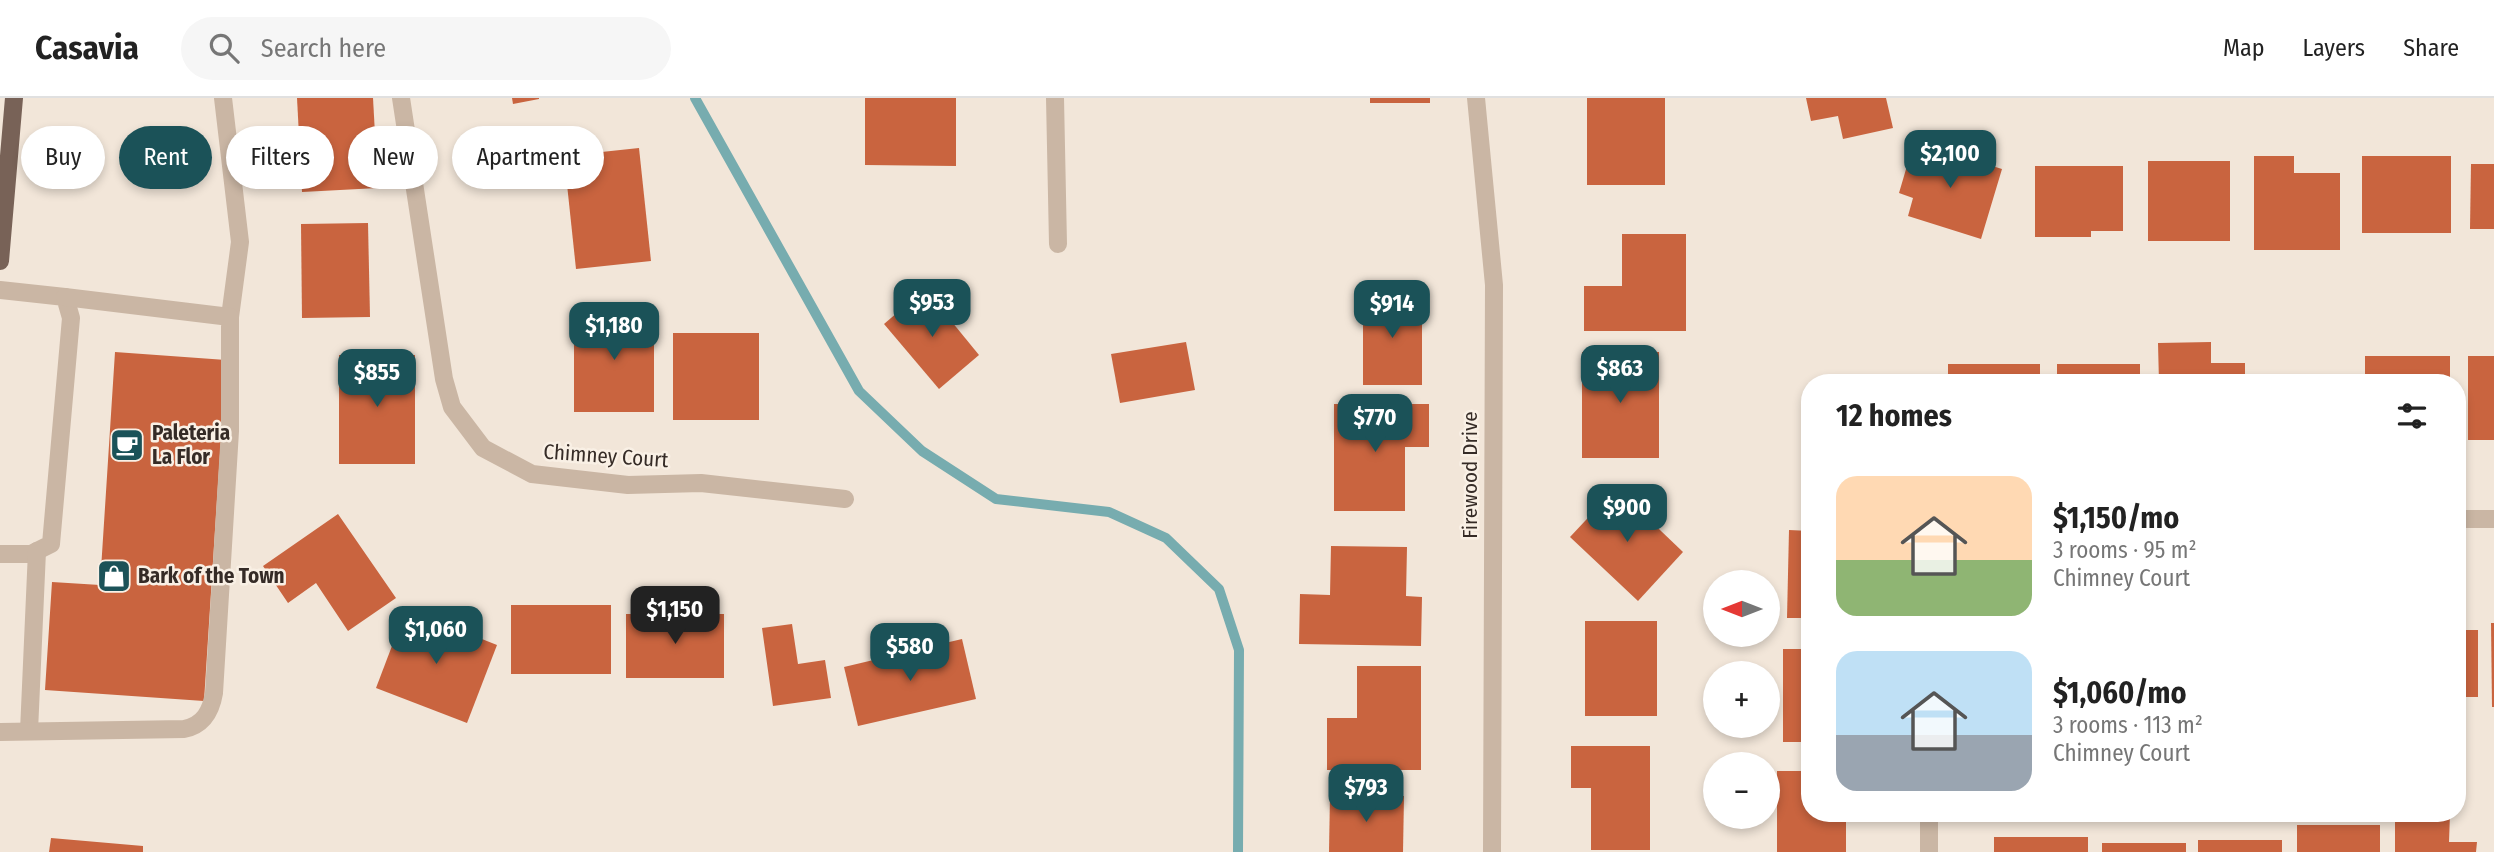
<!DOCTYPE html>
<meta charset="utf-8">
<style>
body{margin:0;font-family:"Fira Sans Condensed",sans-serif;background:#f6f6f6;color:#222;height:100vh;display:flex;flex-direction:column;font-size:26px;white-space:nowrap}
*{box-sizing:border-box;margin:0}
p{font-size:23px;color:#767676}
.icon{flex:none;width:38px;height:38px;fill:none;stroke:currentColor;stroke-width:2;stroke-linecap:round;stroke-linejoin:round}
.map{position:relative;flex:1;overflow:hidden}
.panel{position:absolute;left:1801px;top:276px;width:665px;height:448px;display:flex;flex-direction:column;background:#fff;border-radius:28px;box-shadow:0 4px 10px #0003}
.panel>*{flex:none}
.banner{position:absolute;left:21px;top:28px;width:665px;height:63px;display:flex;gap:14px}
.needle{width:46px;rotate:270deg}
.fabs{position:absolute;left:1703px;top:472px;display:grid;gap:14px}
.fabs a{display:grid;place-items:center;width:77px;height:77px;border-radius:50%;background:#fff;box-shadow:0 4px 10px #0003;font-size:35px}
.price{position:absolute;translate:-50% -60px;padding:0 16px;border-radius:14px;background:#1b5258;color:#fff;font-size:23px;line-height:46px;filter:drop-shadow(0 2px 4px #0008)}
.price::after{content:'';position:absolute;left:50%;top:42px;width:21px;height:16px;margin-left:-10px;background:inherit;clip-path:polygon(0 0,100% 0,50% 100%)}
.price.current{background:#222;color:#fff}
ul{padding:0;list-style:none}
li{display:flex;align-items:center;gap:21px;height:175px;padding:0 35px}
li span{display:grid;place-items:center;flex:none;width:196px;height:140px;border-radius:21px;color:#555}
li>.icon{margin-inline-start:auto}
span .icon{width:84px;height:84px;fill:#fffc;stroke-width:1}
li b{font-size:30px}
h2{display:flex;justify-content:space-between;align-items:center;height:84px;padding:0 35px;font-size:30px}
.pill{padding:0 24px;border-radius:32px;background:#fff;box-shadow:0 4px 10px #0003;font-size:24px;line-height:63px}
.pill.current{background:#1b5258;color:#fff}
header{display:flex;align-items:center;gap:42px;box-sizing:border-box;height:98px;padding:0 35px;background:#fff;border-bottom:2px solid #e0e0e0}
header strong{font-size:33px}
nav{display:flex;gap:38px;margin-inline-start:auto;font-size:24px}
.search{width:490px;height:63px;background:#f6f6f6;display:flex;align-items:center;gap:18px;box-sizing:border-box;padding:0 24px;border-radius:38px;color:#767676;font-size:26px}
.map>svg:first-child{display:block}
</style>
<header>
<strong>Casavia</strong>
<div class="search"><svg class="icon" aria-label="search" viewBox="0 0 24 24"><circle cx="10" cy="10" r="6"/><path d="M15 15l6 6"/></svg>Search here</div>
<nav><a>Map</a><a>Layers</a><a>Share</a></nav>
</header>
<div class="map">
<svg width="2494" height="754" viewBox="0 0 2494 754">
<rect width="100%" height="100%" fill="#f2e6d9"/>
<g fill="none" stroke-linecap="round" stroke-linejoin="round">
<polyline stroke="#77acaf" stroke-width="10" points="695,0 859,293 922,353 996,401 1109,414 1166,440 1219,491 1239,552 1238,754"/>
</g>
<g fill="#c9643f">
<polygon points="297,0 373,0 378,90 302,94"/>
<polygon points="512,0 539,0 539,1 513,6"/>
<polygon points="865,0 956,0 956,68 865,67"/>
<rect x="1370" y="0" width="60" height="5"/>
<rect x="1587" y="0" width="78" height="87"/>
<polygon points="1806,0 1886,0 1893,30 1843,41 1838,18 1811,23"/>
<polygon points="1914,44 2002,71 1981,141 1908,118 1913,100 1899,95"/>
<polygon points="639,50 651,163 576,171 564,58"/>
<polygon points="2254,58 2294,58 2294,75 2340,75 2340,152 2254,152"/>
<rect x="2362" y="58" width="89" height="77"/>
<rect x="2148" y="63" width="82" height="80"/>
<polygon points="2471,66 2494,66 2494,131 2470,131"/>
<polygon points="2035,68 2123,68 2123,133 2091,133 2091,139 2035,139"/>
<polygon points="368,125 370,219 302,220 301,126"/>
<polygon points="1622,136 1686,136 1686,233 1584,233 1584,188 1622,188"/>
<polygon points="925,191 979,257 939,291 884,226"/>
<rect x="1363" y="198" width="59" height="89"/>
<rect x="574" y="214" width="80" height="100"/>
<rect x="673" y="235" width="86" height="87"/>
<polygon points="1186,244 1195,292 1120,305 1111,256"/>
<polygon points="2211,244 2211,265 2245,265 2245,285 2159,285 2158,245"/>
<polygon points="115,254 226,262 204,603 45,592 52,484 100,487"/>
<rect x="1582" y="254" width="77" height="106"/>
<rect x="339" y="257" width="76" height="109"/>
<rect x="2365" y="258" width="85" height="27"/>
<rect x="2468" y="258" width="26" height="84"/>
<rect x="1948" y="266" width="92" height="19"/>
<rect x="2057" y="266" width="83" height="19"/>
<rect x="2261" y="278" width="89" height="7"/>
<polygon points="1334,306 1429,306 1429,349 1405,349 1405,413 1334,413"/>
<polygon points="1616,390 1683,454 1638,503 1570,439"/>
<polygon points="338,416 396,500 348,533 316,485 288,505 263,468"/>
<polygon points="1789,432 1810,433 1810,520 1787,520"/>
<polygon points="1331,448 1407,449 1406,498 1422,499 1421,548 1299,546 1300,496 1330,497"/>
<rect x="511" y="507" width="100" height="69"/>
<polygon points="406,511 497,547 467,625 376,590"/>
<rect x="626" y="516" width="98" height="64"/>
<rect x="1585" y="523" width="72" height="95"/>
<polygon points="2491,525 2494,525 2494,609 2492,609"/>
<polygon points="792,526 798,566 825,562 831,600 773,608 762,530"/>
<rect x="2457" y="532" width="21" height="67"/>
<polygon points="962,541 976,601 858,628 844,569"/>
<rect x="1783" y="551" width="27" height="93"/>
<polygon points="1357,568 1421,568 1421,672 1327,672 1327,620 1357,620"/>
<polygon points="1571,648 1650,648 1650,752 1591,752 1591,690 1571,690"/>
<polygon points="1777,673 1810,673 1810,716 1846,716 1846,754 1777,754"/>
<polygon points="1330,697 1404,698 1403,754 1329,754"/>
<polygon points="2395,716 2450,716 2449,744 2477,744 2476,754 2395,754"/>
<rect x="2297" y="727" width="83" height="27"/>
<rect x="1994" y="739" width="94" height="15"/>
<polygon points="51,740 143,748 143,754 49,754"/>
<rect x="2198" y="742" width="84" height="12"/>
<rect x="2102" y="745" width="84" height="9"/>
</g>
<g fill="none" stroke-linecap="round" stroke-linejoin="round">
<g stroke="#cab6a4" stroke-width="18">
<polyline points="223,0 240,144 230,219"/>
<polyline points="401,0 444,281 452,309 483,350 532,376 628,387 701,385 845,401"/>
<polyline points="1055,0 1058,146"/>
<polyline points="1476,0 1494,187 1492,754"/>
<polyline points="0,192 65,199 71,220 51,446 31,456 0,456"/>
<polyline points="2457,421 2494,421"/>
<polyline points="29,633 37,453"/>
<path d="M0,634L184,631C204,627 211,613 214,595L230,333V219L65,199"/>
<polyline points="1929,716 1929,754"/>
</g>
<polyline stroke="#786257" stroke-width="18" points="0,163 14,0"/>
</g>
<defs>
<g id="cafe-square" transform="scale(1.75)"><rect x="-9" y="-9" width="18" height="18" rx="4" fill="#1b5258" stroke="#f9f0e5"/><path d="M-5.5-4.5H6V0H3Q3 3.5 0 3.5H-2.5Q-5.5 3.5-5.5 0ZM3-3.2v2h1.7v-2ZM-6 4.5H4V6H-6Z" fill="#fff"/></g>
<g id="shop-square" transform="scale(1.75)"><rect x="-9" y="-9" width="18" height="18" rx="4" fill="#1b5258" stroke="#f9f0e5"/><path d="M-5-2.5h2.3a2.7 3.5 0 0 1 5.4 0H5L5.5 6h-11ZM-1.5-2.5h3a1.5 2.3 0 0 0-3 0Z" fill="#fff"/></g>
</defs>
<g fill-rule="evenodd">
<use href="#cafe-square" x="127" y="347"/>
<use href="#shop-square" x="114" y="478"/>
</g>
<g text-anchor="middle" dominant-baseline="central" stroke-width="5" stroke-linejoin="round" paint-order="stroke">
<g font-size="21" font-weight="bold" fill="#352b26" stroke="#f9f0e5" text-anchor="start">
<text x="152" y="335">Paleteria<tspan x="152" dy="24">La Flor</tspan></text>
<text x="138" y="478">Bark of the Town</text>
</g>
<g font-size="21" fill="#352b26" stroke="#f9f0e5">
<text transform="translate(606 358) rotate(4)">Chimney Court</text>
<text transform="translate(1470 377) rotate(-90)">Firewood Drive</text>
</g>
</g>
</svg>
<div class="fabs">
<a><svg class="needle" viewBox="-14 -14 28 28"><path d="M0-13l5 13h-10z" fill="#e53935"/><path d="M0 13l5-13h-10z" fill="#767676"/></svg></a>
<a>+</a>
<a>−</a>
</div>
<b class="price" style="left:1950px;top:92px">$2,100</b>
<b class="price" style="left:932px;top:241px">$953</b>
<b class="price" style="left:1392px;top:242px">$914</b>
<b class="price" style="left:614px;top:264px">$1,180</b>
<b class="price" style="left:1620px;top:307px">$863</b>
<b class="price" style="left:377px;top:311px">$855</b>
<b class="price" style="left:1375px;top:356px">$770</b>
<b class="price" style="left:1627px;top:446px">$900</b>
<b class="price current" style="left:675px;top:548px">$1,150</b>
<b class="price" style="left:436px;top:568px">$1,060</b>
<b class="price" style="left:910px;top:585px">$580</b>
<b class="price" style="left:1366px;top:726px">$793</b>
<div class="banner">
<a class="pill">Buy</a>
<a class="pill current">Rent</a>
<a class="pill">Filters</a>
<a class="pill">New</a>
<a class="pill">Apartment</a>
</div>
<section class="panel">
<h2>12 homes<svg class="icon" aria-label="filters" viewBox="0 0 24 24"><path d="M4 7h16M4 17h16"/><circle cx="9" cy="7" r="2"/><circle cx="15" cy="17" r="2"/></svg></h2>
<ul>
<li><span style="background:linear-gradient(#ffd9b3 60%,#8fb573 0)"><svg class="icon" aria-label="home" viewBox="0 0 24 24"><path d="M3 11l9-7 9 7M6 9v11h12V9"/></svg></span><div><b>$1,150/mo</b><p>3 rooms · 95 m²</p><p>Chimney Court</p></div></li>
<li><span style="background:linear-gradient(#bfe0f5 60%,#9aa5b1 0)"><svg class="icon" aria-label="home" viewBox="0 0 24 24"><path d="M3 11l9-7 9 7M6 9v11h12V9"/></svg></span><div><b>$1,060/mo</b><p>3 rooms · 113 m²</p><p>Chimney Court</p></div></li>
</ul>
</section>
</div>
